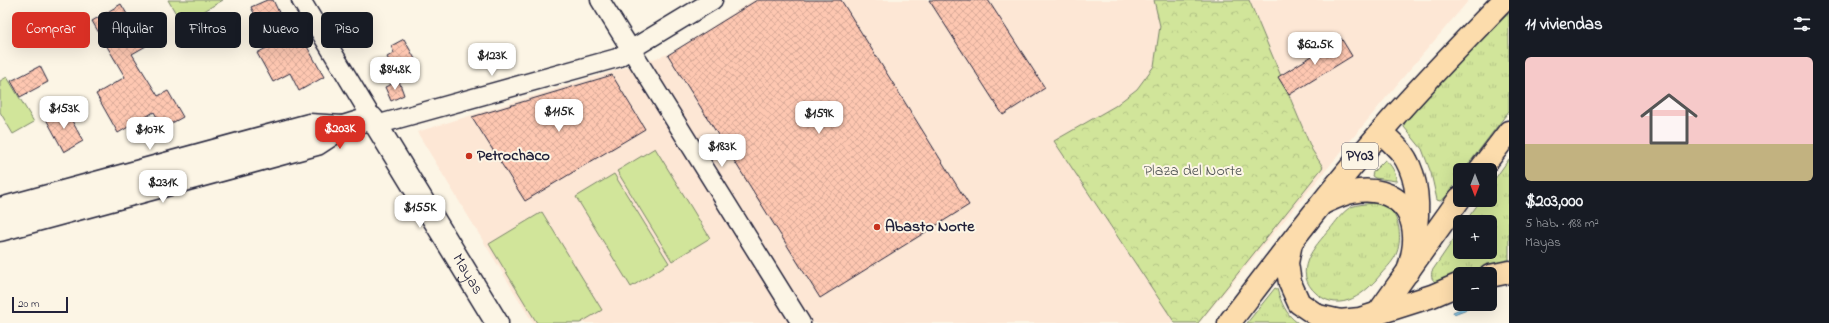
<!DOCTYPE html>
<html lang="es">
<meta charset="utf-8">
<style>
body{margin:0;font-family:"Indie Flower",sans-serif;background:#20242c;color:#f1f3f6;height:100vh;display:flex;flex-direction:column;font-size:15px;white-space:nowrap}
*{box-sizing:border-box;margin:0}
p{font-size:13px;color:#9ea1a6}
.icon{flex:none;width:22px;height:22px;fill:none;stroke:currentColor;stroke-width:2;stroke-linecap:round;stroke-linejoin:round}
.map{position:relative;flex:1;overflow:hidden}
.side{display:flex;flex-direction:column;background:#171b24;width:320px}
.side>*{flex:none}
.banner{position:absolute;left:12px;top:12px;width:380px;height:36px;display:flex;gap:8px}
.needle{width:26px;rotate:180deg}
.fabs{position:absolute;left:1453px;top:163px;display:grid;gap:8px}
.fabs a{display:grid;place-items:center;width:44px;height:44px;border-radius:6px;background:#171b24;box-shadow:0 4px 16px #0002;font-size:20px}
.scale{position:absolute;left:12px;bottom:10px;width:56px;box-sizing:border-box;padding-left:4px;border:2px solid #22223b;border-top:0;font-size:11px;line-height:14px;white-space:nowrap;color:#22223b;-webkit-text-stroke:3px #fcf5e5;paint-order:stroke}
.price{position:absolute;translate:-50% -34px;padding:0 9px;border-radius:8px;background:#fff;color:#222;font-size:13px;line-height:26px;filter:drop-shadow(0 1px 2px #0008)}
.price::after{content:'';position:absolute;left:50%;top:24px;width:12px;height:9px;margin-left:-6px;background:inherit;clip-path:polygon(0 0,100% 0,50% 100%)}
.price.on{background:#d93025;color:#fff}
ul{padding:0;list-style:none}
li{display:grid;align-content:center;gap:8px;height:212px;padding:0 16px}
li+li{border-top:1px solid #363941}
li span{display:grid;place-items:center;height:124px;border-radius:6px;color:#555}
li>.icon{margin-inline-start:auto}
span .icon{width:72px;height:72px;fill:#fffc;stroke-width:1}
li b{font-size:17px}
h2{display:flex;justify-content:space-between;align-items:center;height:48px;padding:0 16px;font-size:17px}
.tag{padding:0 14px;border-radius:6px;background:#171b24;box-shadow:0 4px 16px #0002;font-size:14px;line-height:36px}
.tag.on{background:#d93025;color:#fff}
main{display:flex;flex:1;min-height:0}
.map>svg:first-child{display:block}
</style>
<main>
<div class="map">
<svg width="1509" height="323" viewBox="0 0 1509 323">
<defs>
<pattern id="grass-tufts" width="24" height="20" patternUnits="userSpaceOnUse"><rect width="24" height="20" fill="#d1e59a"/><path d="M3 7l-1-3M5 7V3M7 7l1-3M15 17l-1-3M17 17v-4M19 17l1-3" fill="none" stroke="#b3c486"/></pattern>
<pattern id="park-crowns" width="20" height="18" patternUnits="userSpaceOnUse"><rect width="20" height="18" fill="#d1e59a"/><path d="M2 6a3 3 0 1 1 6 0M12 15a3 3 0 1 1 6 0" fill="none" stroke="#b3c486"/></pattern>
<pattern id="water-ripples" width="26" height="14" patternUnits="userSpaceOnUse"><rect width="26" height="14" fill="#88cbe9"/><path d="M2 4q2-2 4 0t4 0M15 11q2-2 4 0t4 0" fill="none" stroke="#75aec9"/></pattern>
<pattern id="building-cross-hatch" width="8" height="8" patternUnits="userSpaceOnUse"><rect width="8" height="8" fill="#fec7b1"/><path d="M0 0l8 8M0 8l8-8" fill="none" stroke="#d9ab99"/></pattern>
</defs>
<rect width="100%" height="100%" fill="#fcf5e5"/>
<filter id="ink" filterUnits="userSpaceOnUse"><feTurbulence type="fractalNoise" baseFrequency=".025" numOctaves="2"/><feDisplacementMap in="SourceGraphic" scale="8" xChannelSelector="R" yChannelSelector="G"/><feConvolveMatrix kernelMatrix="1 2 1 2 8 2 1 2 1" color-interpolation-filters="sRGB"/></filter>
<g filter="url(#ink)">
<polygon fill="#fde7d5" points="753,0 1469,0 1405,75 1199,323 533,323 417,132 672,53"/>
<g fill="url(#grass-tufts)" stroke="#7a846a">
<path d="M1509,6V111L1464,170H1460C1460,180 1448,197 1440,201L1437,200L1431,173L1422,149L1404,127L1405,122Z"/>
<path d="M1509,159V263L1476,269L1437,283C1431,280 1431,276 1432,271L1460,230V252H1490V222H1465L1481,200H1490V186Z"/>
<path d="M1385,160C1391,164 1397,174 1396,181L1375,178L1372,176L1373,172Z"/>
<path d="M1375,203C1379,205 1384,205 1387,207C1400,216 1402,239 1397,252C1394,261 1387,267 1381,274C1366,293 1341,314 1317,294C1291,272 1314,247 1330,229C1336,222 1342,212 1351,207C1359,204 1367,204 1375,203Z"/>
<path d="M1275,288L1277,289C1281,302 1286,315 1298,323H1247Z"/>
</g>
<polygon fill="url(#park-crowns)" stroke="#7a846a" points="1154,0 1249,0 1312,150 1323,167 1198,323 1175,323 1054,141 1115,106 1137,89 1154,66 1160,26"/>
<g fill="#d1e59a" stroke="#7a846a">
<polygon points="168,0 223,0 182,24"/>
<polygon points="7,77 34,122 13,134 0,112 0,81"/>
<polygon points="655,148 710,238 672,261 617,171"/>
<polygon points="614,174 669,263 631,287 576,197"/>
<polygon points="542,212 602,310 580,323 537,323 489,244"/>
</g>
<polygon fill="url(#water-ripples)" stroke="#5f87a3" points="1472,304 1480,304 1454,314 1453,312"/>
<g fill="url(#building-cross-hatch)" stroke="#22223b">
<polygon points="267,0 273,0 296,48 305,43 324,77 299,91 290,73 273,82 257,53 270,46 251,7"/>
<polygon points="757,0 841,0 969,205 820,298 668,55"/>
<polygon points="929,0 988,0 1045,88 1003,115"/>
<polygon points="121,4 146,46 132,54 158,96 168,91 183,117 163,128 154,112 118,133 96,94 125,77 92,21"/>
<polygon points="1341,38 1352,56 1289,95 1278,77"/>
<polygon points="404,39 415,59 394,70 387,57 394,53 391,46"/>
<polygon points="40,66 48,82 20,97 11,81"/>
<polygon points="612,75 645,129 525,201 472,117"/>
<polygon points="399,81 404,95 391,101 385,87"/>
<polygon points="65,108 83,141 64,152 46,119"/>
</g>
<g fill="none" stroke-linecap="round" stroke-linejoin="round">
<g stroke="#22223b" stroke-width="21">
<g id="street">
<polyline points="301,0 372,118"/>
<polyline points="600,0 801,323"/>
<polyline points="376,125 617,58 713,0"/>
</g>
</g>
<g stroke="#22223b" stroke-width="25">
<g id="secondary">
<polyline points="0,209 309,125 343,127"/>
<path id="s1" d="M0,230L317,144L343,127L372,118L497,323"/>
</g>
</g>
<g stroke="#22223b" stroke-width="25">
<g id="highway">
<path d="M1381,132C1387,138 1395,145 1401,152C1417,173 1419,202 1416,228"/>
<polyline points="1480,170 1509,132"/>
<path d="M1323,203C1332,199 1342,194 1352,192C1384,186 1413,201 1414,236C1415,249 1411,260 1408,272"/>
<polyline points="1291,243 1287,263 1290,283 1299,303 1318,316 1340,321 1360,319 1432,296 1460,284"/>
<polyline points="1490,276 1509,272"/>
<polyline points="1376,316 1460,198"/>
<path d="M1229,323C1278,259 1327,194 1380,133C1419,87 1462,44 1504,0"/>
</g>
</g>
<use href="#street" stroke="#fcf5e5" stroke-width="18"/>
<use href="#secondary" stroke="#fcf5e5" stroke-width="22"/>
<use href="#highway" stroke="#fcdcac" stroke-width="22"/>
</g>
</g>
<g fill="#c8321e" stroke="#fcf5e5" stroke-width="1.5">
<circle cx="469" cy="156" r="4"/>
<circle cx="877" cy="227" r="4"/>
</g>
<g text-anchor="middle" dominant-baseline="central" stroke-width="4" stroke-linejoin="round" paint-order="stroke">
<rect fill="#fcf5e5" stroke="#63616e" stroke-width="1" x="1342" y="143" width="36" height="26" rx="3"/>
<g font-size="15" font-weight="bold" fill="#22223b">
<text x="1360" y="156">PY03</text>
</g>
<g font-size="16" font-weight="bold" fill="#22223b" stroke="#fcf5e5" text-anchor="start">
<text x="477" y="156">Petrochaco</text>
<text x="885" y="227">Abasto Norte</text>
</g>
<g font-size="16" fill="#4e5353" stroke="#fcf5e5">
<text x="1193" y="171">Plaza del Norte</text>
</g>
<g font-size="16" fill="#22223b" stroke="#fcf5e5">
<text stroke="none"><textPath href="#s1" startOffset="573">Mayas</textPath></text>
</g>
</g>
</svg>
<div class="fabs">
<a><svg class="needle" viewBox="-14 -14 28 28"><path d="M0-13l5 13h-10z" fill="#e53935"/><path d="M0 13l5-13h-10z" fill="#9ea1a6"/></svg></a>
<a>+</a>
<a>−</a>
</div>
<div class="scale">20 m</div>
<b class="price" style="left:1315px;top:66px">$62.5K</b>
<b class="price" style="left:492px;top:77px">$123K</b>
<b class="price" style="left:395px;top:91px">$84.8K</b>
<b class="price" style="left:64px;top:130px">$153K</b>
<b class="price" style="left:559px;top:133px">$115K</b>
<b class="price" style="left:819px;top:135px">$159K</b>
<b class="price on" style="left:340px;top:150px">$203K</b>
<b class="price" style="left:150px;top:151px">$107K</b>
<b class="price" style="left:722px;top:168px">$183K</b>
<b class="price" style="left:163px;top:204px">$231K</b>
<b class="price" style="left:420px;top:229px">$155K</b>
<div class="banner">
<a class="tag on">Comprar</a>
<a class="tag">Alquilar</a>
<a class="tag">Filtros</a>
<a class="tag">Nuevo</a>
<a class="tag">Piso</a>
</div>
</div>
<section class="side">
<h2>11 viviendas<svg class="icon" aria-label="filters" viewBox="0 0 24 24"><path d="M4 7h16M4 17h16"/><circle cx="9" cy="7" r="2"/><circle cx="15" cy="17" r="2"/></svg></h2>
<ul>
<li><span style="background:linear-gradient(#f6c9c9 70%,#c2b280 0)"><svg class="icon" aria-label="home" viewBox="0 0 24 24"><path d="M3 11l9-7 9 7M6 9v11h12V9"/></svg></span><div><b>$203,000</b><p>5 hab. · 188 m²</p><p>Mayas</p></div></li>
</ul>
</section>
</main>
